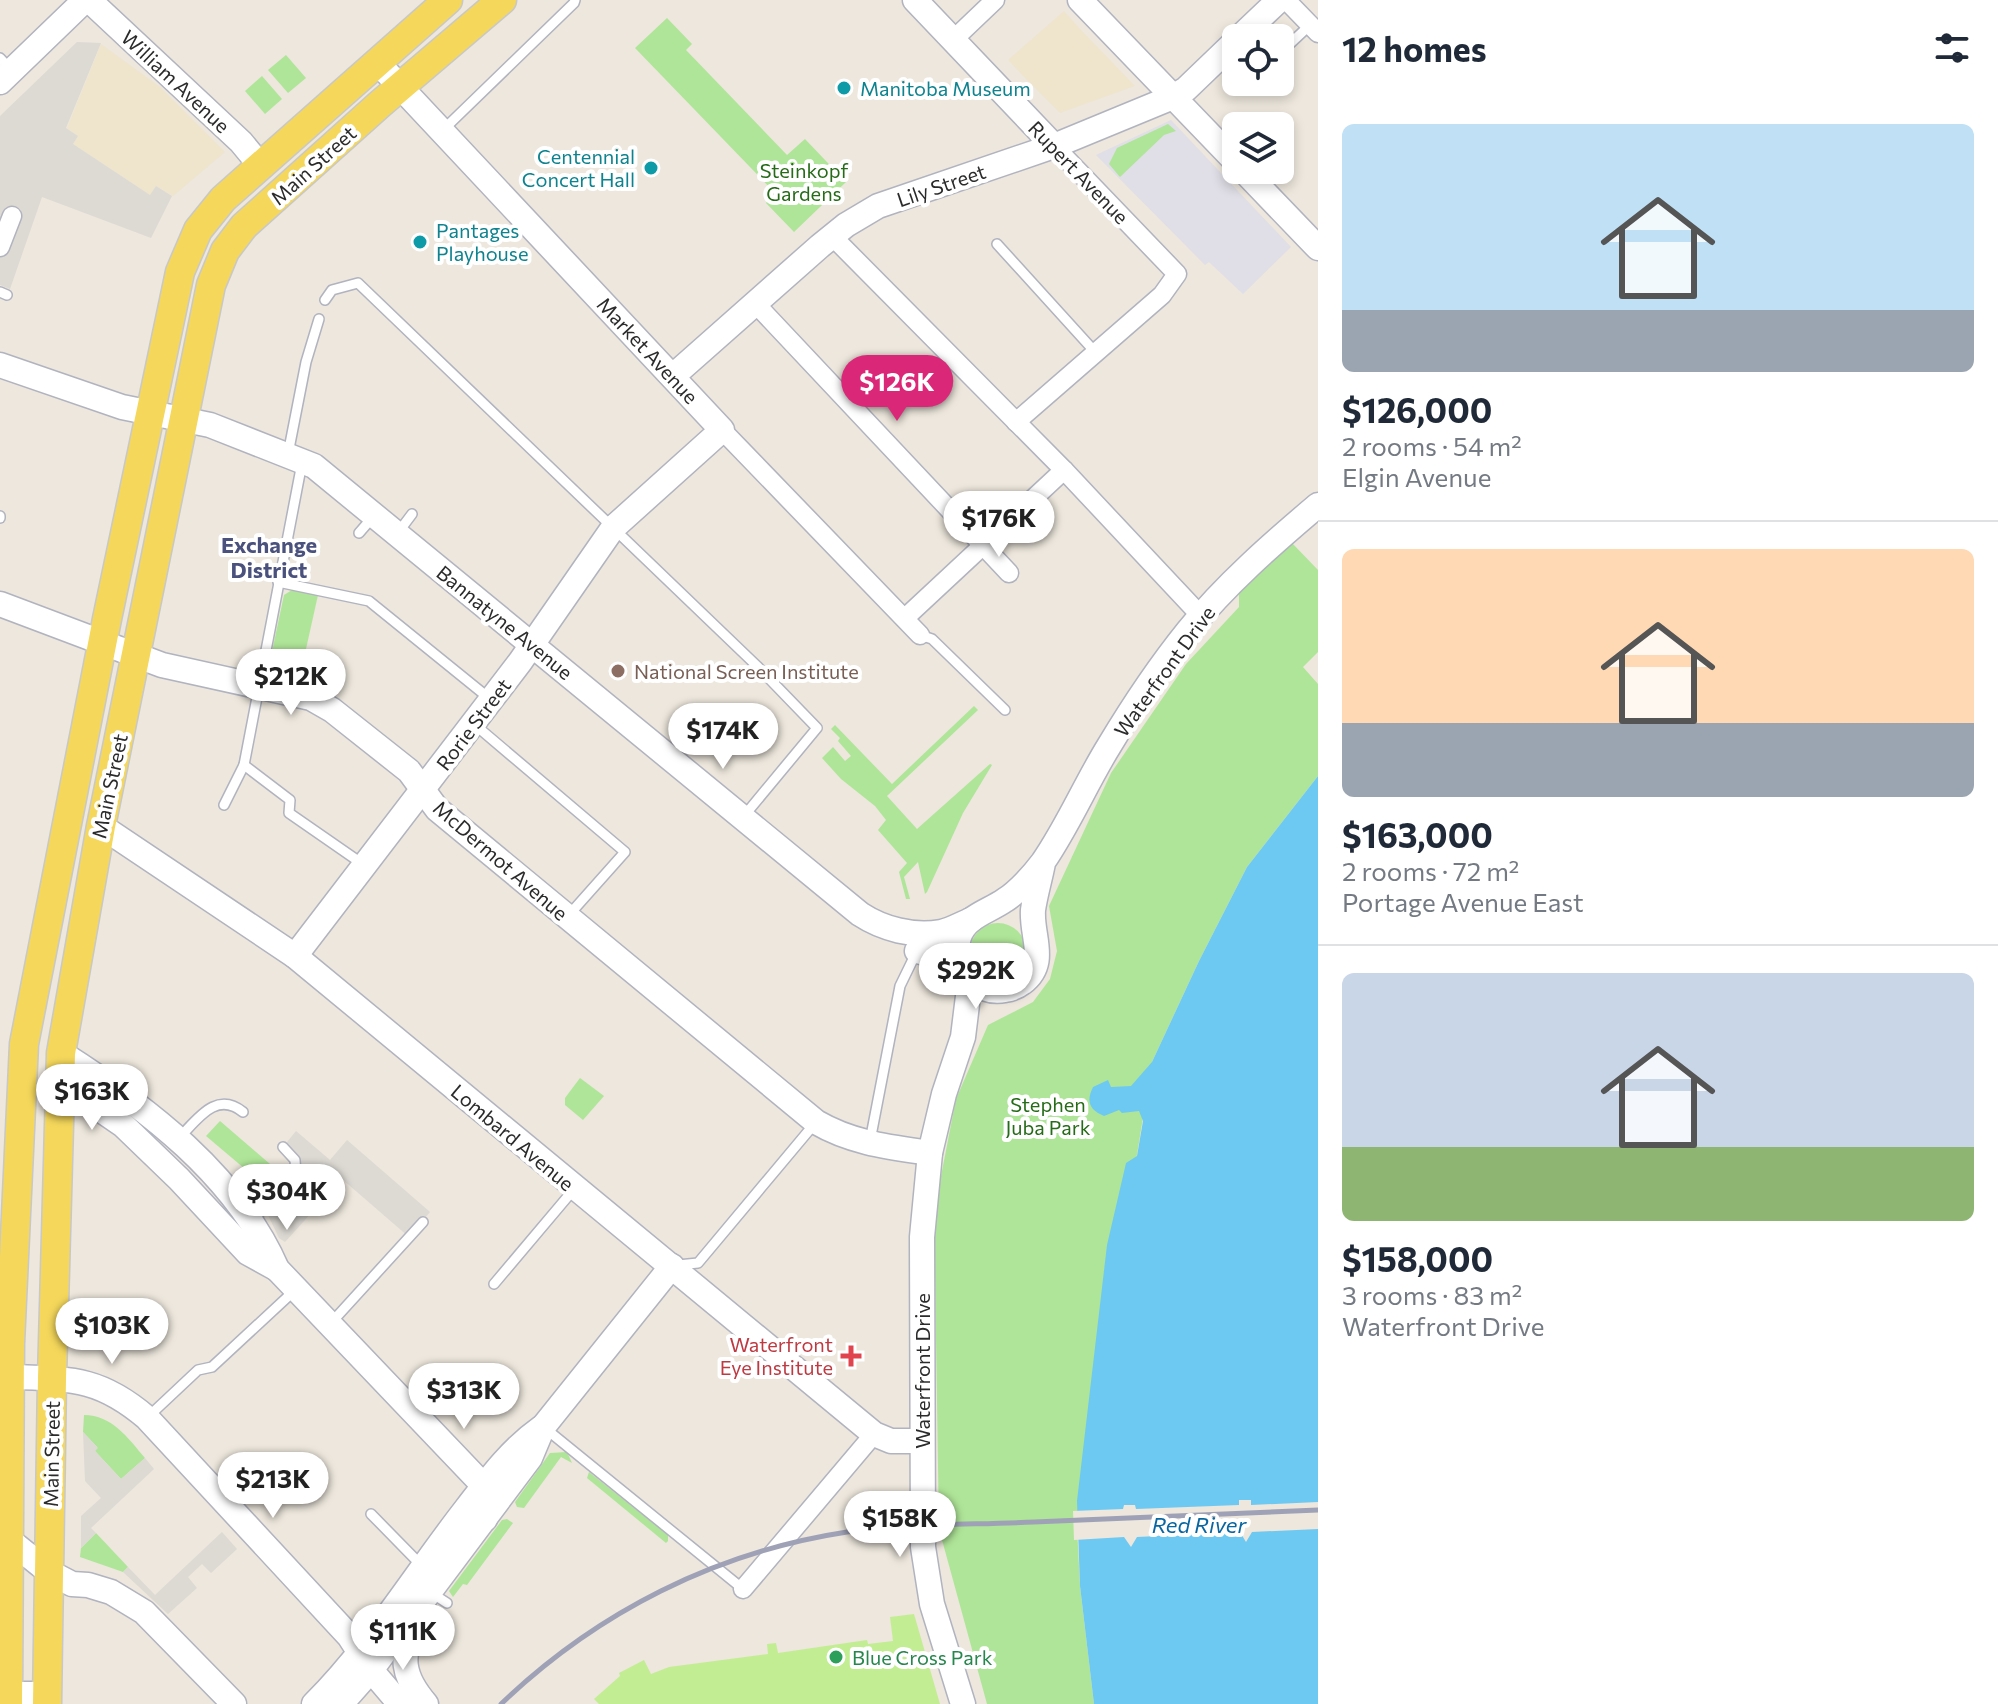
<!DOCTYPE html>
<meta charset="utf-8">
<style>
body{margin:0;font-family:Commissioner,sans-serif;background:#f6f6f7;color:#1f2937;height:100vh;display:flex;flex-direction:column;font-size:30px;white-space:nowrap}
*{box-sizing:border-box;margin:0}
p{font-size:26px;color:#747a83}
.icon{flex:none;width:44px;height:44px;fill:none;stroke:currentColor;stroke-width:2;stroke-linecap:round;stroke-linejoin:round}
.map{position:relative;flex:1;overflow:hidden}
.details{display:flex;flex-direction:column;background:#fff;width:680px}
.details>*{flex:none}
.tools{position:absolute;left:1222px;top:24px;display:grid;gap:16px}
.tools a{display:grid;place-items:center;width:72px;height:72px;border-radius:12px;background:#fff;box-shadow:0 4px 12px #0003;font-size:40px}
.price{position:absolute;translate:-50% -68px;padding:0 18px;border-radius:28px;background:#fff;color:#222;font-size:26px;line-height:52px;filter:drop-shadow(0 2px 4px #0008)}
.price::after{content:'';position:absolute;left:50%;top:48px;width:24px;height:18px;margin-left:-12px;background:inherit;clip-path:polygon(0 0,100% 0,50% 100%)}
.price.active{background:#db2777;color:#fff}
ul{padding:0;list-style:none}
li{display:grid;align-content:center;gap:16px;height:424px;padding:0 24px}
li+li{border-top:2px solid #e0e1e3}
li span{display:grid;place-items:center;height:248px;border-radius:12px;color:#555}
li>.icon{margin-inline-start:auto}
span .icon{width:144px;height:144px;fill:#fffc;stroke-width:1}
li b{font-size:34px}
h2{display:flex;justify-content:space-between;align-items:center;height:96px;padding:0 24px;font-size:34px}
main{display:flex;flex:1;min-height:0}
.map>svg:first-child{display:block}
</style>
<main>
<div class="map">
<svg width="1318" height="1704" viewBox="0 0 1318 1704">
<rect width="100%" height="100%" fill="#ede7dd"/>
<polygon fill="#e0dee6" points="1171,120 1291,247 1243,294 1209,262 1205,265 1096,155"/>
<g fill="#efe5cc">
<polygon points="1064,11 1082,31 1135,86 1060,113 1026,79 1008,60"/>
<polygon points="101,44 160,87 225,152 173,196 156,186 150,195 73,144 78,136 67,128"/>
</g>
<g fill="#afe598">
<polygon points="667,18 692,44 686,50 787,155 805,139 846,182 794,232 766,203 775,193 635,48"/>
<polygon points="286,55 306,78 288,93 268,70"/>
<polygon points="262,76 282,99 265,114 245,91"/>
<polygon points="1168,124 1176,131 1164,135 1120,177 1109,164 1117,148"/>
<polygon points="1291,542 1318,570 1318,652 1303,667 1318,684 1318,776 1247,867 1199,961 1152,1062 1077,1526 1080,1586 1094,1704 987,1704 939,1529 934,1212 956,1099 988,1025 1033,1002 1050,979 1057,951 1049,906 1111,773 1186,664 1239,607 1239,593"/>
<polygon points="292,590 318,595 302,667 270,661 284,595"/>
<polygon points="974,706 978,710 887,796 917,829 990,764 992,765 963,813 927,892 925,894 918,862 904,877 910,899 906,899 899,872 907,863 878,830 886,820 875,806 841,779 822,758 833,747 845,761 851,756 838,741 840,738 831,729 835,725 892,784"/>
<circle cx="998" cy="951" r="28"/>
<polygon points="580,1078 604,1096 583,1120 565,1105 565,1098"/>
<polygon points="220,1121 277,1170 264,1185 206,1136"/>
<path d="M84,1415C112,1415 128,1438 145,1458L121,1479L95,1451L97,1447L83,1432Z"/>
<polygon points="567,1452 572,1463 561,1457 524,1508 517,1507 515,1502 550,1453"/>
<polygon points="589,1472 668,1535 668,1541 666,1543 587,1478"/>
<polygon points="507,1519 513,1523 467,1585 463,1584 453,1597 449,1591 502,1520"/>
<polygon points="96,1533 128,1567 123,1572 80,1557 81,1548"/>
</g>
<polygon fill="#c3ed93" points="914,1614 940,1704 599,1704 594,1699 620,1676 619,1673 644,1660 651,1674 669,1667 768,1654 767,1644 776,1643 778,1653 867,1640 868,1644 893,1641 890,1617"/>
<g fill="#dddad4">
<polygon points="77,42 101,43 66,128 78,136 73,144 150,195 156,186 172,196 151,238 42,197 10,289 0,285 0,116"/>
<polygon points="296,1131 330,1160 347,1140 430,1212 409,1237 342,1179 285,1242 279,1238 265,1209 296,1168 283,1147"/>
<polygon points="83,1432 98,1448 95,1451 121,1479 145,1458 154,1469 91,1528 96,1533 81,1548 81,1516 101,1498 85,1481"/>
<polygon points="222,1532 237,1549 211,1573 202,1564 188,1577 197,1588 168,1614 123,1572 128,1567 155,1595"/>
</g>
<path fill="#6dc9f2" d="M1318,776V1704H1094L1080,1586L1077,1501L1107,1245L1126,1163L1137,1156L1143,1121L1139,1111L1122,1113L1119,1110L1104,1116C1089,1110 1086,1101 1093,1087L1108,1080L1111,1087L1131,1086L1152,1062L1199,961L1247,867Z"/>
<polygon fill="#ede7dd" points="1239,1500 1251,1500 1251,1505 1318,1502 1318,1529 1252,1532 1246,1542 1240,1532 1137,1537 1131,1547 1124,1537 1074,1540 1073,1511 1123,1509 1124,1505 1135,1505 1136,1509 1239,1505"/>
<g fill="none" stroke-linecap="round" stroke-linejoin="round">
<g stroke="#b1b3bf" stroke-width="12">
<g id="lane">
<polyline points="1280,53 1310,25"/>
<polyline points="0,58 12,71"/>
<polyline points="443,130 574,3 575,0"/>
<polyline points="997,244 1096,353"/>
<polyline points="0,292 7,295"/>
<polyline points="325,300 332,290 358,283 757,666 817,728 744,816"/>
<polyline points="288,454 306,362 319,319"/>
<polyline points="0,516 0,518"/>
<polyline points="359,533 372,518"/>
<polyline points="397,534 412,514"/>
<polyline points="278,582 369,601 490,699"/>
<polyline points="920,635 932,639 1005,710"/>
<polyline points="474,724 625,852 568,916"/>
<polyline points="244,765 290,800 289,813 364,865"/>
<polyline points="224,805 244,765 302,463"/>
<path d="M179,1138C197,1120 216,1090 243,1112"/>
<polyline points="870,1141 900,986 917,951"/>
<polyline points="251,1222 296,1174 295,1160 283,1147"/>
<polyline points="678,1265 698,1263 816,1122"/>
<polyline points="494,1284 575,1188"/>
<polyline points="331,1323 423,1222"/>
<polyline points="149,1416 198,1370 212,1367 294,1291"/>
<polyline points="546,1429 743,1589"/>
<polyline points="371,1514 422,1566"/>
<polyline points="430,1592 447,1603"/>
</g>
</g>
<g stroke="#b1b3bf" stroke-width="21">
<g id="street">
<polyline points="1286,0 1318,33"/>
<polyline points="953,40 995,0"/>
<polyline points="832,236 1064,470 1201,616"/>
<polyline points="0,247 12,216"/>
<polyline points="754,302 1009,573"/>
<polyline points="1016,422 1162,295 1177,274 1054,146"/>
<polyline points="722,430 920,635"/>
<polyline points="905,618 1064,470"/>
<polyline points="743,1589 874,1434"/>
</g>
</g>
<g stroke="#b1b3bf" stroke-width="27">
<g id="secondary">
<polyline points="89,0 241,142 260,165"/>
<polyline points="915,0 1054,146"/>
<polyline points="1080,0 1236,162"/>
<polyline points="1239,38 1279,0"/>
<polyline points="0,82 85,0"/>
<polyline points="1243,170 1318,248"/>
<path d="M0,365L122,407L210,425L314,466L860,914C883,929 913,937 941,932C951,930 961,924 971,920"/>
<polyline points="673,376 820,246 846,225 878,206 1054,146 1173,97 1186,89 1236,41"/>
<path d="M0,604L162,665L311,698L332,710L409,771L437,809L816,1122C852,1143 889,1147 930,1153"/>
<polyline points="101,826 295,956 874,1434 891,1441 922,1441"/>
<path d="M1043,863C1040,879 1035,895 1033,910C1031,937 1049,963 1022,983C1017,987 1011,989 1005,990C975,996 950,966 959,937C966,916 988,912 1005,900C1018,892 1034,874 1043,862C1068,826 1086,783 1109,746C1133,706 1159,667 1188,631C1225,585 1273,543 1318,505"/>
<polyline points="917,951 943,957 962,969"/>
<polyline points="295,956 520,662 613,528 722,430 377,62"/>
<path d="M61,1053C146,1107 236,1175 277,1269L484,1486L488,1500L485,1519"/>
<polyline points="59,1090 88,1101 123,1125 179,1179 248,1253 277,1269"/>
<path d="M10,1377C70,1379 99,1377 147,1418L349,1636L371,1670L400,1704"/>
<polyline points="8,1539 49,1572 72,1584 88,1585 111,1592 144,1612 234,1704"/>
<path d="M414,1622C401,1657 401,1675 426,1704"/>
<polyline points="0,1694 47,1694"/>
<path d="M314,1704C372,1646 416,1573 466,1509C489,1479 510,1450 541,1428"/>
<polyline points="341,1704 371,1670 530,1458 543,1427 672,1266"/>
<polyline points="963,1704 932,1604 923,1547 922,1237 930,1153 944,1094 963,1037 970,980"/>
</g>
</g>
<g stroke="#c8c8c8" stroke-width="31">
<g id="primary">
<polyline points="8,1704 10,1343 24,1044 107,619 180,272 198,230 223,199 448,0"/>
<polyline points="47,1704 52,1378 61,1053 101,826 211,285 225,251 244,226 380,104 502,0"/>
</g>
</g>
<use href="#lane" stroke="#fff" stroke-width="9"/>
<use href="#street" stroke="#fff" stroke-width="18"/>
<use href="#secondary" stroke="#fff" stroke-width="24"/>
<use href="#primary" stroke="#f4d75b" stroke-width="28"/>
<path stroke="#9fa2b6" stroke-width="5" d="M501,1704C597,1612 716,1552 847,1532C908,1523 972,1525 1034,1522C1129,1518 1223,1514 1318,1510"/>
</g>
<g fill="#0f9aa8" stroke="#fff" stroke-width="3">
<circle cx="844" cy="88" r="8"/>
<circle cx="651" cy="168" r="8"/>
<circle cx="420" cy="242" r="8"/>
</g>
<circle fill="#8d6e63" stroke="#fff" stroke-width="3" cx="618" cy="671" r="8"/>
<path fill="#e0444e" stroke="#fff" stroke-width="3" d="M847 1344h8v8h8v8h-8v8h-8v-8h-8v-8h8z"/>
<circle fill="#2e9e5b" stroke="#fff" stroke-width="3" cx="836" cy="1657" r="8"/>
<g text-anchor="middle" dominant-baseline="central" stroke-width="8" stroke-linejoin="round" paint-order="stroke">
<g font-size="20" fill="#2b2b2b" stroke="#fff">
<text transform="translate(176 81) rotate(43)">William Avenue</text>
<text transform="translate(313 165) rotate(-42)">Main Street</text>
<text transform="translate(1079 172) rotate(46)">Rupert Avenue</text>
<text transform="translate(941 185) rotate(-19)">Lily Street</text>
<text transform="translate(648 350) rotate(47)">Market Avenue</text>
<text transform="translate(505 622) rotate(39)">Bannatyne Avenue</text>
<text transform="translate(1164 671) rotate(-54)">Waterfront Drive</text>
<text transform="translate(473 724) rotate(-53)">Rorie Street</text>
<text transform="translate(109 786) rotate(-78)">Main Street</text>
<text transform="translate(501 860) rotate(41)">McDermot Avenue</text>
<text transform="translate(513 1137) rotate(40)">Lombard Avenue</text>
<text transform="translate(922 1371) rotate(-90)">Waterfront Drive</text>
<text transform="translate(51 1454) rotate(-89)">Main Street</text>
</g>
<g font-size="20" fill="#0d838f" stroke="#fff" text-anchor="start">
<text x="860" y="88">Manitoba Museum</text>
<text x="635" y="156" text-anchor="end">Centennial<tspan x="635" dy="23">Concert Hall</tspan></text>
<text x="436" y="230">Pantages<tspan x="436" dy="23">Playhouse</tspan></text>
</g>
<g font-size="20" fill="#266b18" stroke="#fff">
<text x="804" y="170">Steinkopf<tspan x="804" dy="23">Gardens</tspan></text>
<text x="1048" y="1104">Stephen<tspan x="1048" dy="23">Juba Park</tspan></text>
</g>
<g font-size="20" fill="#785e54" stroke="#fff" text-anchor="start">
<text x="634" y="671">National Screen Institute</text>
</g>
<g font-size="20" fill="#be3a42" stroke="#fff" text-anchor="end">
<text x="833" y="1344">Waterfront<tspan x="833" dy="23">Eye Institute</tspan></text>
</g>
<g font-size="20" fill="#27864d" stroke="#fff" text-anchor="start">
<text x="852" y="1657">Blue Cross Park</text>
</g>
<g font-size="22" font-weight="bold" fill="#4a517d" stroke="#fff">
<text x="269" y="544">Exchange<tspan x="269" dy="25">District</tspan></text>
</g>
<g font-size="22" font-style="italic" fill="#0a66a0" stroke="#fff">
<text x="1199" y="1524">Red River</text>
</g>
</g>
</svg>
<div class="tools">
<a><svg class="icon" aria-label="locate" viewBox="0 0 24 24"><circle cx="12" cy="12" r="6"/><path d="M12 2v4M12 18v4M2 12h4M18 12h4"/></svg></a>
<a><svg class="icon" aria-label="layers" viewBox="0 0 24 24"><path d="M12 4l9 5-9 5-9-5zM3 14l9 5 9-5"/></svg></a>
</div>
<b class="price active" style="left:897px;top:423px">$126K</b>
<b class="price" style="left:999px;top:559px">$176K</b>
<b class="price" style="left:291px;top:717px">$212K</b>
<b class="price" style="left:723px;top:771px">$174K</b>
<b class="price" style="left:976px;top:1011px">$292K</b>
<b class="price" style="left:92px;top:1132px">$163K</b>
<b class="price" style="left:287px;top:1232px">$304K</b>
<b class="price" style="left:112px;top:1366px">$103K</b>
<b class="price" style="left:464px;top:1431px">$313K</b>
<b class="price" style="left:273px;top:1520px">$213K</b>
<b class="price" style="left:900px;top:1559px">$158K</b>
<b class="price" style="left:403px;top:1672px">$111K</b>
</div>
<section class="details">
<h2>12 homes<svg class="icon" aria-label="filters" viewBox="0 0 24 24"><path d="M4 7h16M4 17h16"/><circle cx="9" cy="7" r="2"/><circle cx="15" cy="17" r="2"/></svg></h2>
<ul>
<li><span style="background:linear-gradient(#bfe0f5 75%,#9aa5b1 0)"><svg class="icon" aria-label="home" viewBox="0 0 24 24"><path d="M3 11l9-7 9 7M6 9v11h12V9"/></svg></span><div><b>$126,000</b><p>2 rooms · 54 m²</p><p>Elgin Avenue</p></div></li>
<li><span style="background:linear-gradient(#ffd9b3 70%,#9aa5b1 0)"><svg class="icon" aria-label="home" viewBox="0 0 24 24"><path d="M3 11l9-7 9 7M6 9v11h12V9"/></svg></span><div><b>$163,000</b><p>2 rooms · 72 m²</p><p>Portage Avenue East</p></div></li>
<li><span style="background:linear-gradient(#c9d6e8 70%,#8fb573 0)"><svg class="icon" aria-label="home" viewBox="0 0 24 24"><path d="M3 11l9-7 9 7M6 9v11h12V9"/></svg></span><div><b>$158,000</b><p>3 rooms · 83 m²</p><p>Waterfront Drive</p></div></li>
</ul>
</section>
</main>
